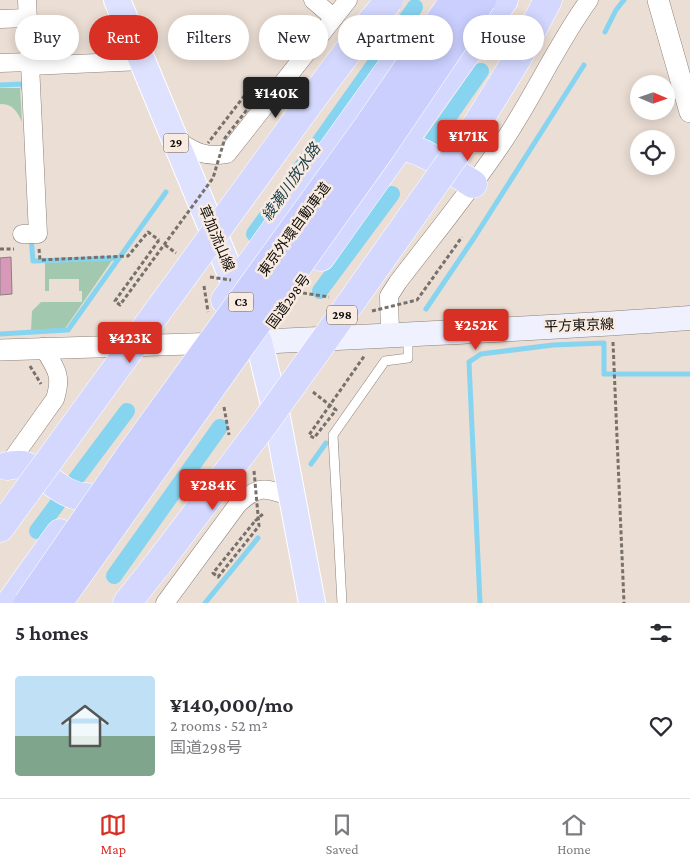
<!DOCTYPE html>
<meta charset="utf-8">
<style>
body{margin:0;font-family:"Crimson Pro","Noto Sans JP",serif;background:#f2f2f3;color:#2b2b33;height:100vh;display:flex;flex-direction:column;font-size:19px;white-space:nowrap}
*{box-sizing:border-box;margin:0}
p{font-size:16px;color:#7c7c81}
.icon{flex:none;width:28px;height:28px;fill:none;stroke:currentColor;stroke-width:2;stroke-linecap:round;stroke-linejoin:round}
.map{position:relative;height:603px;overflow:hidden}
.sheet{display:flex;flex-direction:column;background:#fff;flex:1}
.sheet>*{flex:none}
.guide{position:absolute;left:15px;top:15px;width:660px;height:45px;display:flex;gap:10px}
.needle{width:32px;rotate:92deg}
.buttons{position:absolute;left:630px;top:75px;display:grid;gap:10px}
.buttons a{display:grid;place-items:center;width:45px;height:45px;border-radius:50%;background:#fff;box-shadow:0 2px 12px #0003;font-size:25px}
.price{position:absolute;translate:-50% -42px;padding:0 11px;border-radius:5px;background:#d93025;color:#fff;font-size:16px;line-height:32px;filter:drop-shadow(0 1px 2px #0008)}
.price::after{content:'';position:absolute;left:50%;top:30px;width:15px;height:11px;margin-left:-8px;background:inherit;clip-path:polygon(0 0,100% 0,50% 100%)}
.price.on{background:#222;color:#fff}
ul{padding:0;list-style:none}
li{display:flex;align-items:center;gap:15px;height:125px;padding:0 15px}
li+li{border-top:1px solid #e1e1e2}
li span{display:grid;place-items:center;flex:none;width:140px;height:100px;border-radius:5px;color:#555}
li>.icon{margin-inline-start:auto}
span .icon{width:60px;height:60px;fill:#fffc;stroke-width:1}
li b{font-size:21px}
h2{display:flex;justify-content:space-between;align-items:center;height:60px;padding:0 15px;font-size:21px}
.pill{padding:0 18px;border-radius:22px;background:#fff;box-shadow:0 2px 12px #0003;font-size:18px;line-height:45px}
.pill.on{background:#d93025;color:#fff}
.tabs{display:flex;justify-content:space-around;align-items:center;height:70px;border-top:1px solid #e1e1e2;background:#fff;font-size:14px;color:#7c7c81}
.tabs a{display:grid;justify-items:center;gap:2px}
.tabs .on{color:#d93025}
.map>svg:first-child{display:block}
</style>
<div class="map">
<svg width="690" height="603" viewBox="0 0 690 603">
<rect width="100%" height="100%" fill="#ebded4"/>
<g fill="#a2c9b0">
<path d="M0,88H20L22,122C17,111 13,104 0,104Z"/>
<polygon points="113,259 64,330 31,331 32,311 41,302 82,302 82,291 79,291 79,279 49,279 49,291 45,291 45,263"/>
</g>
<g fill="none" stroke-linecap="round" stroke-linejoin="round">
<g stroke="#87d4f0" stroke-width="5">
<polyline points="605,32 616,10 624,0"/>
<polyline points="0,85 23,84 23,88"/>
<polyline points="31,236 33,261 119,258"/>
<polyline points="426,309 474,238 584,65"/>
<polyline points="0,334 68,330 166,192"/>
<polyline points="311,464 326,443"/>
<polyline points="205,603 258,538"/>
<polyline points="480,603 469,362 481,354 553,345 604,343 604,374 690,374"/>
</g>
<g stroke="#87d4f0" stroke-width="16">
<polyline points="432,141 481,71"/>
<polyline points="254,234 415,7"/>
<polyline points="320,291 392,194"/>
<polyline points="37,531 127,411"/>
<polyline points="114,576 220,427"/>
</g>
</g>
<polygon fill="#d899b9" stroke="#8c7e84" points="11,257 12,294 0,295 0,258"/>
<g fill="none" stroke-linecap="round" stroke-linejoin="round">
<g stroke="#8d8178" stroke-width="10">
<polyline id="service" points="342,603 333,435 385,361 408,358 408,334"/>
</g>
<g stroke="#8d8178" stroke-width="19">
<g id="minor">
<polyline points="313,0 334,18"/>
<polyline points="0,19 28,18"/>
<polyline points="0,63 30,62"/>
<polyline points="30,66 142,61"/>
<path d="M175,139C194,151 204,158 227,154L348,0"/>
<polyline points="22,234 38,234 27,0"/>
<path d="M390,335L389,296L398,282C434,235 472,189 505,139C535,94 557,44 589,0"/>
<path d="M5,469L55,399C63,374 55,368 43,347"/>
<path d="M165,603L238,504C260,484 265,488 292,497"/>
</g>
</g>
<g stroke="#8d8178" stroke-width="22">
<g id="tertiary">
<polyline points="658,0 690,112"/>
<polyline points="0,350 222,343"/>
</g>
</g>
<g stroke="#8d8178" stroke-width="25">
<path id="secondary" d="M259,342C403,334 547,329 690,318"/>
</g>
<g stroke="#fff" stroke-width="28">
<polyline id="primary" points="117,0 259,342 277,417 312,603"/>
</g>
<g stroke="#fff" stroke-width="29">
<g id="trunk">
<polyline points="517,59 548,0"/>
<path d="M401,146C427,151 450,170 473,184"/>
<polyline points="321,257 504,0"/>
<polyline points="225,300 415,34"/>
<path d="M7,466C12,465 18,464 23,465C47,471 58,496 86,497"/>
<polyline points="0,528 27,491"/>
<polyline points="10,603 60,533"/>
<polyline points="127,603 158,564"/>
</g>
</g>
<g stroke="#78706a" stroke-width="3" stroke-dasharray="4 2.5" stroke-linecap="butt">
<polyline points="165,245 176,253"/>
<polyline points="0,249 14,249"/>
<polyline points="39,249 40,260 128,256 148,232 159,240"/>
<polyline points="613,342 624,603"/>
<polyline points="30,366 41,384"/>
<polyline points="314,438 309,435 365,355"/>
<polyline points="255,521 264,513"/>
</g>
<use href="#service" stroke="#fff" stroke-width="9"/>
<use href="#minor" stroke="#fff" stroke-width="18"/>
<use href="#tertiary" stroke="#fff" stroke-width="21"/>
<use href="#secondary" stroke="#eff1ff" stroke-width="24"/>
<use href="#primary" stroke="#dfe2fe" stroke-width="26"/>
<use href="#trunk" stroke="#d4d8fe" stroke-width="28"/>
<g stroke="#fff" stroke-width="29" stroke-linecap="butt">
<g id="trunk-bridge">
<polyline points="27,491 313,98 358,38 389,0"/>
<polyline points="158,564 264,424 328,335 477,124 517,59"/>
</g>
</g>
<g stroke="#fff" stroke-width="29" stroke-linecap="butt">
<g id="motorway-bridge">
<polyline points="28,603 130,455 368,126 454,0"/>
<polyline points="58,603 382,148 482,0"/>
</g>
</g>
<g stroke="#78706a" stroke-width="3" stroke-dasharray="4 2.5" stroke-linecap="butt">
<polyline points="159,240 115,301 120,305 213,178 225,138 263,89 255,82 208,143"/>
<polyline points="210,277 231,280"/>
<polyline points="204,286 208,312"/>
<polyline points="303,293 329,297"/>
<polyline points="372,311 417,300 462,237"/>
<polyline points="313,392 336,410 314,438"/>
<polyline points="224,407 229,435"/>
<polyline points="254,471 259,526 218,577 213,573 255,521"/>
</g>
<use href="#trunk-bridge" stroke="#d4d8fe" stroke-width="28"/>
<use href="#motorway-bridge" stroke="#cacffe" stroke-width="28"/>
</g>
<g text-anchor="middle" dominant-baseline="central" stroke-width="5" stroke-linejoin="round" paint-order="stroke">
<g fill="#f8ebe1" stroke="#564f4a" stroke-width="1">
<rect x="163.5" y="133.5" width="25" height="19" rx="4"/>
<rect x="228.5" y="292.5" width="25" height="19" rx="4"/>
<rect x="327" y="305.5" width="30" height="19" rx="4"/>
</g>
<g font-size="12" font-weight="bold" fill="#100c09">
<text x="176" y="143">29</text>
<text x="241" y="302">C3</text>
<text x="342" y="315">298</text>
</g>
<g font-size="14" fill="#100c09" stroke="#f8ebe1">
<text transform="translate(294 229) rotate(-54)">東京外環自動車道</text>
<text transform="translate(217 238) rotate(67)">草加流山線</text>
<text transform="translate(288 301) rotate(-54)">国道298号</text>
<text transform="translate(579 325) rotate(-2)">平方東京線</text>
</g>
<g font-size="15" font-style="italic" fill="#193d49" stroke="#f8ebe1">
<text transform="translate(291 182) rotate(-55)">綾瀬川放水路</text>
</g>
</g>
</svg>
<div class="buttons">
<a><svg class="needle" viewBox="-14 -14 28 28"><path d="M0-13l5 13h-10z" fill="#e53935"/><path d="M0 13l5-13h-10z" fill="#7c7c81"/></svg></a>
<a><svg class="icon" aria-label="locate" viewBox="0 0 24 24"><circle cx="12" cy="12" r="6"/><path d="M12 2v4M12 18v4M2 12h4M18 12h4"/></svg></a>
</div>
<b class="price on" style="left:276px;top:119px">¥140K</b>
<b class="price" style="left:468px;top:162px">¥171K</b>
<b class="price" style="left:476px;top:351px">¥252K</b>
<b class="price" style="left:130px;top:364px">¥423K</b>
<b class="price" style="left:213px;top:511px">¥284K</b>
<div class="guide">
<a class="pill">Buy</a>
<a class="pill on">Rent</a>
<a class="pill">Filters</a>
<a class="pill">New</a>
<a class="pill">Apartment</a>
<a class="pill">House</a>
</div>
</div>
<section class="sheet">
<h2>5 homes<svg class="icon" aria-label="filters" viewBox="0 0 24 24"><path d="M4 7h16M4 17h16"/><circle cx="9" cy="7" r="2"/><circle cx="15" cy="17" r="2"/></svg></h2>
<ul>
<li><span style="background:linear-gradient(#bfe0f5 60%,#7fa58c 0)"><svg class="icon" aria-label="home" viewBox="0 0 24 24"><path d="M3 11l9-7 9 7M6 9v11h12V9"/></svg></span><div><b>¥140,000/mo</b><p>2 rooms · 52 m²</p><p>国道298号</p></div><svg class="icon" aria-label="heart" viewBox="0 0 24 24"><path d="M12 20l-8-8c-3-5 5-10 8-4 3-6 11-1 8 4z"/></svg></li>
</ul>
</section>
<nav class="tabs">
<a class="on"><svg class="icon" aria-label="map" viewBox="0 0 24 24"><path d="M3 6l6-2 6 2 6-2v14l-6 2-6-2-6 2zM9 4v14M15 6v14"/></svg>Map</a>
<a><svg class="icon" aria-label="saved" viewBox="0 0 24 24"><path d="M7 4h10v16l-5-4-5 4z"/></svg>Saved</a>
<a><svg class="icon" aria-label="home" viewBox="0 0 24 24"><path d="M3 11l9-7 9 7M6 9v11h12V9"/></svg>Home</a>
</nav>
